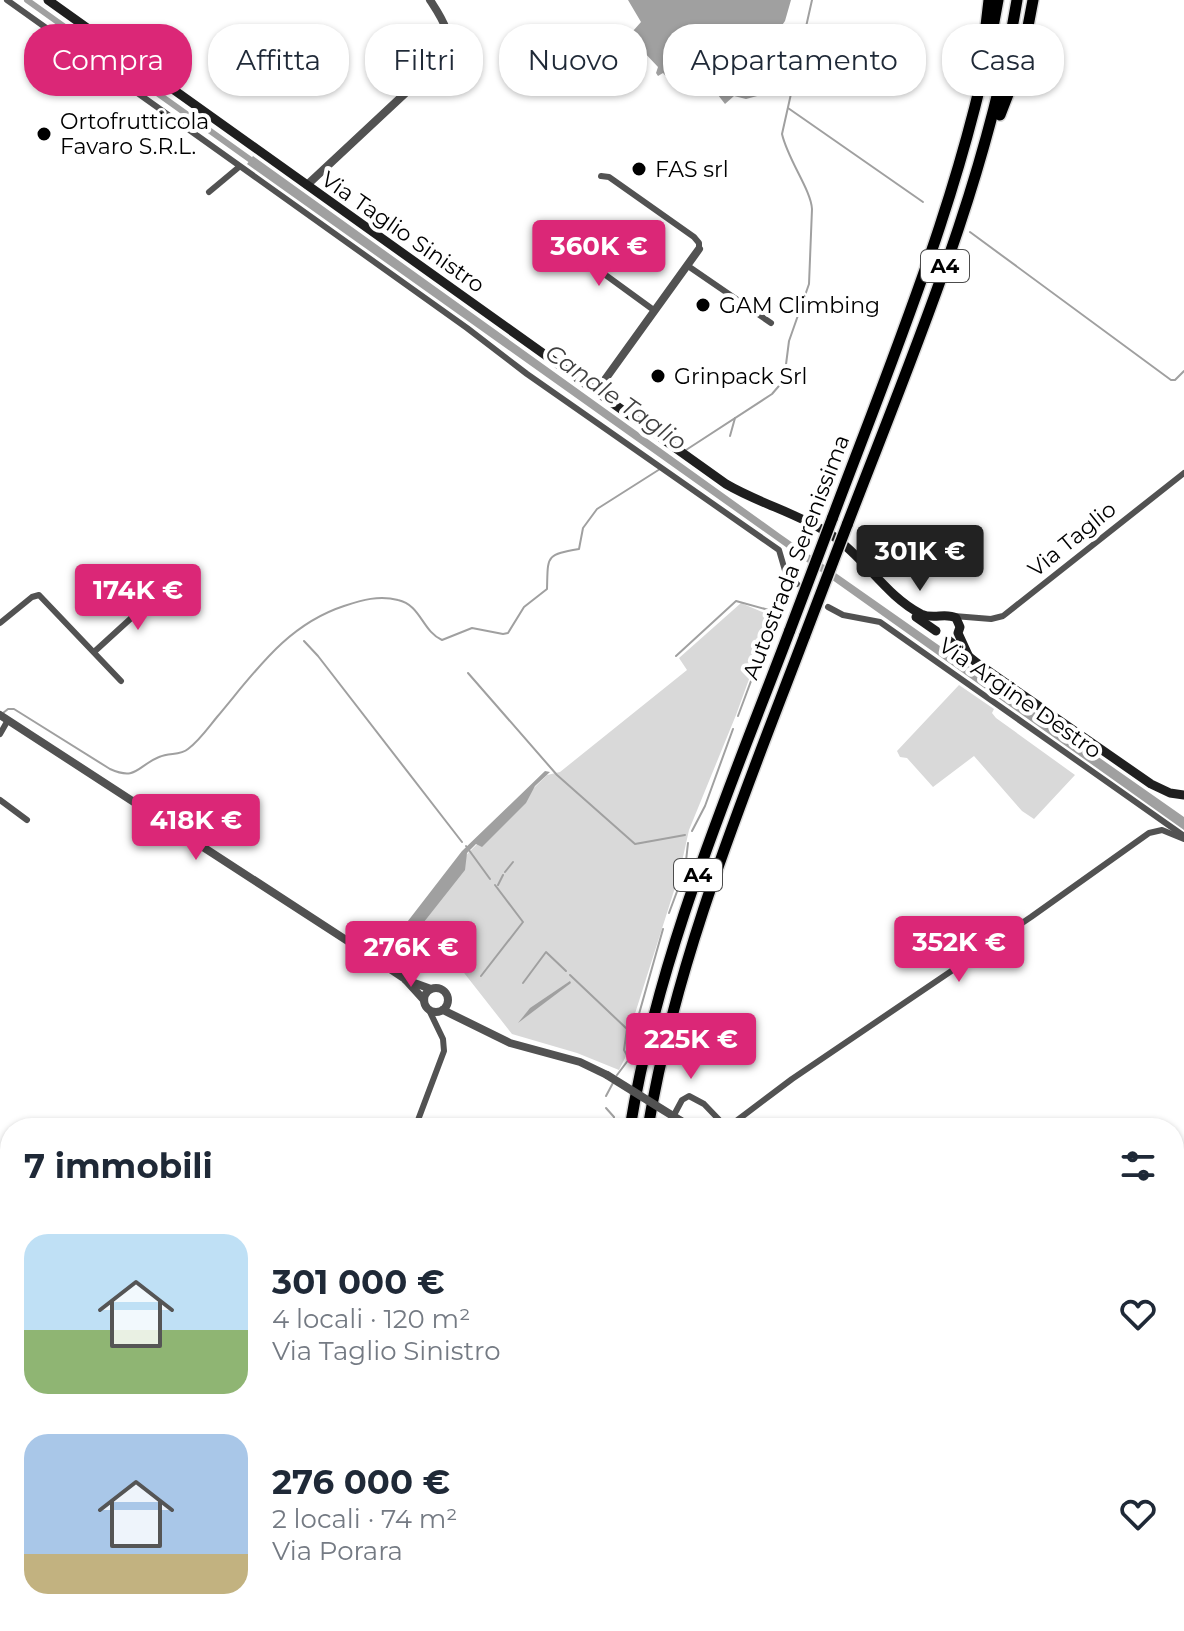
<!DOCTYPE html>
<html lang="it">
<meta charset="utf-8">
<style>
body{margin:0;font-family:Montserrat,sans-serif;background:#f2f2f3;color:#1f2937;height:100vh;display:flex;flex-direction:column;font-size:30px;white-space:nowrap}
*{box-sizing:border-box;margin:0}
p{font-size:26px;color:#747a83}
.icon{flex:none;width:44px;height:44px;fill:none;stroke:currentColor;stroke-width:2;stroke-linecap:round;stroke-linejoin:round}
.map{position:relative;flex:1;overflow:hidden}
.drawer{position:absolute;left:0px;top:1118px;width:1184px;height:514px;display:flex;flex-direction:column;background:#fff;border-radius:32px 32px 0 0;box-shadow:0 2px 6px #0004}
.drawer>*{flex:none}
.top-card{position:absolute;left:24px;top:24px;width:1136px;height:72px;display:flex;gap:16px}
.price{position:absolute;translate:-50% -68px;padding:0 18px;border-radius:8px;background:#db2777;color:#fff;font-size:26px;line-height:52px;filter:drop-shadow(0 2px 4px #0008)}
.price::after{content:'';position:absolute;left:50%;top:48px;width:24px;height:18px;margin-left:-12px;background:inherit;clip-path:polygon(0 0,100% 0,50% 100%)}
.price.current{background:#222;color:#fff}
ul{padding:0;list-style:none}
li{display:flex;align-items:center;gap:24px;height:200px;padding:0 24px}
li span{display:grid;place-items:center;flex:none;width:224px;height:160px;border-radius:24px;color:#555}
li>.icon{margin-inline-start:auto}
span .icon{width:96px;height:96px;fill:#fffc;stroke-width:1}
li b{font-size:34px}
h2{display:flex;justify-content:space-between;align-items:center;height:96px;padding:0 24px;font-size:34px}
.pill{padding:0 28px;border-radius:32px;background:#fff;box-shadow:0 2px 6px #0004;font-size:28px;line-height:72px}
.pill.current{background:#db2777;color:#fff}
.map>svg:first-child{display:block}
</style>
<div class="map">
<svg width="1184" height="1631" viewBox="0 0 1184 1631">
<rect width="100%" height="100%" fill="#fff"/>
<g fill="#d9d9d9">
<polygon points="741,603 772,616 736,715 689,830 679,875 633,1020 626,1056 619,1070 577,1053 512,1034 461,969 387,957 468,853 547,775 560,772 687,670 679,658"/>
<polygon points="959,685 994,709 992,713 996,718 1075,775 1034,819 1022,811 974,756 933,787 907,758 900,757 897,751"/>
<polygon points="1184,1228 1184,1258 1176,1262 1180,1270 1174,1273 1174,1234"/>
<polygon points="1184,1457 1184,1515 1179,1507 1174,1509 1174,1463"/>
</g>
<g fill="#a0a0a0">
<path d="M628,0H791L785,21L778,31L780,32C774,46 767,56 764,70C761,81 763,85 761,95L746,99L734,96L725,104L718,95L712,94L713,88L706,85L704,78L695,70C684,71 680,79 670,81L663,73L658,76L656,73L658,67L641,49L636,40L632,39L633,31L641,22Z"/>
<polygon points="253,156 780,534 1184,817 1184,830 247,164"/>
<polygon points="545,771 550,772 535,786 526,803 482,847 476,844 467,853 465,870 420,927 401,930 462,851"/>
<polygon points="570,981 571,983 518,1023 530,1008"/>
</g>
<g fill="none" stroke-linecap="round" stroke-linejoin="round">
<g stroke="#a0a0a0" stroke-width="2">
<polyline points="788,108 923,202"/>
<polyline points="970,232 1171,380 1175,380 1184,371"/>
<polyline points="730,436 735,418"/>
<path d="M686,450L772,394L784,380L789,341L809,284L812,209C811,190 788,160 782,134L812,0"/>
<polyline points="304,641 318,656 462,842"/>
<polyline points="676,656 736,601 776,612"/>
<polyline points="468,673 557,775 635,844 685,835"/>
<path d="M3,713L8,709H14L110,769C137,781 137,766 159,757C169,752 180,756 188,749C199,741 208,728 217,717C255,672 286,625 344,606C362,600 379,595 398,600C421,605 422,631 442,640L472,628L503,634L508,633L524,607L547,589C548,556 545,555 579,549L583,528L597,509L660,469"/>
<polyline points="738,716 776,614 779,590 788,582"/>
<polyline points="692,831 705,806 733,729"/>
<polyline points="466,846 490,879"/>
<polyline points="505,872 513,862"/>
<polyline points="498,885 503,875"/>
<polyline points="669,913 685,870 688,843"/>
<polyline points="385,954 402,931"/>
<polyline points="570,975 627,1029 624,1050 629,1059 617,1075"/>
<polyline points="481,976 523,922 495,885"/>
<polyline points="523,983 546,952 566,971"/>
<polyline points="637,1021 663,929"/>
<polyline points="606,1096 614,1081"/>
<polyline points="606,1108 614,1117 614,1127"/>
<polyline points="1174,1601 1184,1598"/>
<polyline points="1107,1624 1110,1622"/>
<polyline points="433,1631 435,1622"/>
</g>
<polyline stroke="#a0a0a0" stroke-width="6" points="27,0 255,163"/>
<g stroke="#d9d9d9" stroke-width="11" stroke-dasharray="11 5.5" stroke-linecap="butt">
<polyline points="653,1622 655,1631"/>
<polyline points="671,1622 673,1631"/>
</g>
<g stroke="#dbdbdb" stroke-width="14">
<g id="motorway">
<polyline points="984,43 989,0"/>
<polyline points="1000,115 1022,58 1033,0"/>
<path d="M832,519C896,349 967,180 998,0"/>
<path d="M847,525C913,353 987,182 1017,0"/>
<path d="M630,1128C658,955 728,793 790,630"/>
<path d="M648,1128C676,958 744,796 805,635"/>
</g>
</g>
<g stroke="#525252" stroke-width="6">
<polyline points="7,0 467,328 527,374 779,550 786,574 797,584"/>
<polyline points="601,176 609,177 694,237 699,243 699,249"/>
<polyline points="209,192 239,167"/>
<polyline points="551,240 563,244 655,311"/>
<polyline points="688,266 771,323"/>
<polyline points="828,607 843,615 880,622 1184,836"/>
<polyline points="954,616 991,619 1003,616 1184,473"/>
<polyline points="0,623 32,597 39,595 121,681"/>
<polyline points="94,652 162,590"/>
<polyline points="0,734 8,720"/>
<polyline points="0,800 27,820"/>
<polyline points="415,1128 444,1051 443,1039 429,1010"/>
<polyline points="667,1128 682,1100 689,1096 704,1104 727,1128"/>
<polyline points="727,1128 792,1079 1031,917 1149,833 1162,830 1184,839"/>
<polyline points="1174,1228 1184,1223"/>
<polyline points="169,1631 170,1622"/>
</g>
<g stroke="#525252" stroke-width="8">
<path d="M307,185L443,58C454,35 443,20 430,0"/>
<polyline points="596,392 699,249"/>
<polyline points="0,715 363,951 405,979 424,1000"/>
<polyline points="406,980 431,989"/>
<circle cx="436" cy="1000" r="12"/>
<polyline points="443,1010 510,1043 580,1062 607,1075"/>
<polyline points="681,1121 691,1128"/>
</g>
<g stroke="#1f1f1f" stroke-width="9">
<path d="M48,0L726,484C760,504 800,514 833,536C865,558 886,596 921,614C934,620 945,612 956,618L960,627L958,633L969,657"/>
<polyline points="916,617 936,631"/>
<polyline points="947,639 977,663 1151,784 1170,793 1184,795"/>
<polyline points="1174,1348 1184,1343"/>
<polyline points="1094,1622 1102,1631"/>
<polyline points="637,1631 649,1622"/>
</g>
<use href="#motorway" stroke="#000" stroke-width="11"/>
<g stroke="#dbdbdb" stroke-width="14" stroke-linecap="butt">
<g id="motorway-bridge">
<polyline points="790,630 832,519"/>
<polyline points="805,635 847,525"/>
</g>
</g>
<polyline stroke="#525252" stroke-width="8" points="607,1075 681,1121"/>
<use href="#motorway-bridge" stroke="#000" stroke-width="11"/>
</g>
<g fill="#000" stroke="#fff" stroke-width="3">
<circle cx="44" cy="134" r="8"/>
<circle cx="639" cy="169" r="8"/>
<circle cx="703" cy="305" r="8"/>
<circle cx="658" cy="376" r="8"/>
</g>
<g text-anchor="middle" dominant-baseline="central" stroke-width="8" stroke-linejoin="round" paint-order="stroke">
<g fill="#fff" stroke="#4c4c4c" stroke-width="2">
<rect x="921" y="250" width="48" height="32" rx="6"/>
<rect x="674" y="859" width="48" height="32" rx="6"/>
</g>
<g font-size="20" font-weight="bold" fill="#000">
<text x="945" y="266">A4</text>
<text x="698" y="875">A4</text>
</g>
<g font-size="22" fill="#000" stroke="#fff" text-anchor="start">
<text x="60" y="121">Ortofrutticola<tspan x="60" dy="25">Favaro S.R.L.</tspan></text>
<text x="655" y="169">FAS srl</text>
<text x="719" y="305">GAM Climbing</text>
<text x="674" y="376">Grinpack Srl</text>
</g>
<g font-size="22" fill="#000" stroke="#fff">
<text transform="translate(403 232) rotate(35)">Via Taglio Sinistro</text>
<text transform="translate(1072 539) rotate(-39)">Via Taglio</text>
<text transform="translate(796 557) rotate(-69)">Autostrada Serenissima</text>
<text transform="translate(1020 698) rotate(35)">Via Argine Destro</text>
</g>
<g font-size="24" font-style="italic" fill="#414141" stroke="#fff">
<text transform="translate(616 397) rotate(35)">Canale Taglio</text>
</g>
</g>
</svg>
<b class="price" style="left:599px;top:288px">360K €</b>
<b class="price current" style="left:920px;top:593px">301K €</b>
<b class="price" style="left:138px;top:632px">174K €</b>
<b class="price" style="left:196px;top:862px">418K €</b>
<b class="price" style="left:959px;top:984px">352K €</b>
<b class="price" style="left:411px;top:989px">276K €</b>
<b class="price" style="left:691px;top:1081px">225K €</b>
<div class="top-card">
<a class="pill current">Compra</a>
<a class="pill">Affitta</a>
<a class="pill">Filtri</a>
<a class="pill">Nuovo</a>
<a class="pill">Appartamento</a>
<a class="pill">Casa</a>
</div>
<section class="drawer">
<h2>7 immobili<svg class="icon" aria-label="filters" viewBox="0 0 24 24"><path d="M4 7h16M4 17h16"/><circle cx="9" cy="7" r="2"/><circle cx="15" cy="17" r="2"/></svg></h2>
<ul>
<li><span style="background:linear-gradient(#bfe0f5 60%,#8fb573 0)"><svg class="icon" aria-label="home" viewBox="0 0 24 24"><path d="M3 11l9-7 9 7M6 9v11h12V9"/></svg></span><div><b>301 000 €</b><p>4 locali · 120 m²</p><p>Via Taglio Sinistro</p></div><svg class="icon" aria-label="heart" viewBox="0 0 24 24"><path d="M12 20l-8-8c-3-5 5-10 8-4 3-6 11-1 8 4z"/></svg></li>
<li><span style="background:linear-gradient(#a9c7e8 75%,#c2b280 0)"><svg class="icon" aria-label="home" viewBox="0 0 24 24"><path d="M3 11l9-7 9 7M6 9v11h12V9"/></svg></span><div><b>276 000 €</b><p>2 locali · 74 m²</p><p>Via Porara</p></div><svg class="icon" aria-label="heart" viewBox="0 0 24 24"><path d="M12 20l-8-8c-3-5 5-10 8-4 3-6 11-1 8 4z"/></svg></li>
</ul>
</section>
</div>
